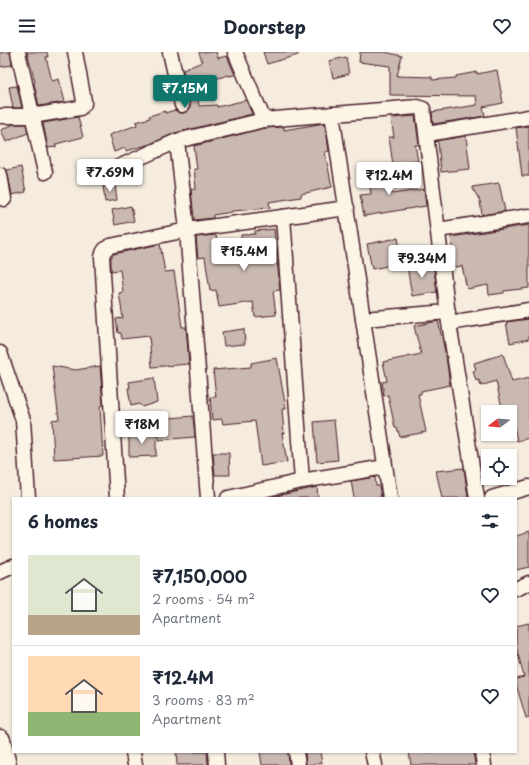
<!DOCTYPE html>
<meta charset="utf-8">
<style>
body{margin:0;font-family:"Playpen Sans",sans-serif;background:#f6f6f7;color:#1f2937;height:100vh;display:flex;flex-direction:column;font-size:15px;white-space:nowrap}
*{box-sizing:border-box;margin:0}
p{font-size:13px;color:#747a83}
.icon{flex:none;width:22px;height:22px;fill:none;stroke:currentColor;stroke-width:2;stroke-linecap:round;stroke-linejoin:round}
.map{position:relative;flex:1;overflow:hidden}
.sheet{position:absolute;left:12px;top:445px;width:505px;height:256px;display:flex;flex-direction:column;background:#fff;border-radius:0px;box-shadow:0 1px 3px #0004}
.sheet>*{flex:none}
.needle{width:26px;rotate:254deg}
.fabs{position:absolute;left:481px;top:353px;display:grid;gap:8px}
.fabs a{display:grid;place-items:center;width:36px;height:36px;border-radius:0px;background:#fff;box-shadow:0 1px 3px #0004;font-size:20px}
.price{position:absolute;translate:-50% -34px;padding:0 9px;border-radius:4px;background:#fff;color:#222;font-size:13px;line-height:26px;filter:drop-shadow(0 1px 2px #0008)}
.price::after{content:'';position:absolute;left:50%;top:24px;width:12px;height:9px;margin-left:-6px;background:inherit;clip-path:polygon(0 0,100% 0,50% 100%)}
.price.current{background:#0f766e;color:#fff}
ul{padding:0;list-style:none}
li{display:flex;align-items:center;gap:12px;height:100px;padding:0 16px}
li+li{border-top:1px solid #e0e1e3}
li span{display:grid;place-items:center;flex:none;width:112px;height:80px;border-radius:0px;color:#555}
li>.icon{margin-inline-start:auto}
span .icon{width:48px;height:48px;fill:#fffc;stroke-width:1}
li b{font-size:17px}
h2{display:flex;justify-content:space-between;align-items:center;height:48px;padding:0 16px;font-size:17px}
header{display:flex;justify-content:space-between;align-items:center;height:52px;padding:0 16px;background:#fff;font-size:18px;font-weight:700}
.map>svg:first-child{display:block}
</style>
<header><svg class="icon" aria-label="menu" viewBox="0 0 24 24"><path d="M4 6h16M4 12h16M4 18h16"/></svg>Doorstep<svg class="icon" aria-label="heart" viewBox="0 0 24 24"><path d="M12 20l-8-8c-3-5 5-10 8-4 3-6 11-1 8 4z"/></svg></header>
<div class="map">
<svg width="529" height="713" viewBox="0 0 529 713">
<rect width="100%" height="100%" fill="#f5ecde"/>
<filter id="ink" filterUnits="userSpaceOnUse"><feTurbulence type="fractalNoise" baseFrequency=".025" numOctaves="2"/><feDisplacementMap in="SourceGraphic" scale="8" xChannelSelector="R" yChannelSelector="G"/><feConvolveMatrix kernelMatrix="1 2 1 2 8 2 1 2 1" color-interpolation-filters="sRGB"/></filter>
<g filter="url(#ink)">
<g fill="#cab9b1" stroke="#4a1f2b">
<polygon points="6,0 10,0 12,13 0,15 0,1"/>
<polygon points="27,0 47,0 48,5 46,5 52,29 59,27 65,50 39,54 34,31 35,30"/>
<polygon points="199,0 216,0 218,6 227,4 235,23 229,24 229,23 200,31 200,33 196,34 199,54 217,53 217,55 246,48 252,62 175,81 150,92 126,99 125,96 114,100 109,83 137,73 136,70 150,66 149,64 165,59 165,61 175,58 179,61 183,61 188,59 190,55 190,51 183,18 202,10"/>
<polygon points="263,0 298,0 298,3 267,12"/>
<polygon points="360,0 385,0 402,4 397,24 432,25 432,28 456,26 456,24 477,20 477,22 497,18 503,51 483,55 485,64 433,72 432,60 477,53 476,44 390,43 390,14 359,10"/>
<polygon points="346,5 349,22 333,26 329,9"/>
<polygon points="17,34 22,56 13,56 9,35"/>
<polygon points="415,64 419,93 415,93 418,109 393,113 389,85 394,85 391,66"/>
<polygon points="78,65 83,85 56,92 56,95 48,96 43,71"/>
<polygon points="325,71 329,99 325,100 332,135 301,142 301,145 269,150 270,156 232,159 232,160 213,163 213,166 194,168 191,137 196,137 194,117 197,117 194,94 265,76 284,75 284,78"/>
<polygon points="14,72 26,72 28,81 6,90 1,78"/>
<polygon points="529,74 529,124 522,124 516,76"/>
<polygon points="466,84 470,117 441,120 438,90 435,89"/>
<polygon points="21,115 26,140 12,143 7,118"/>
<polygon points="388,117 392,142 424,137 426,154 364,164 360,143 371,142 368,119"/>
<polygon points="499,131 505,159 482,163 480,149 472,135"/>
<polygon points="115,132 117,148 105,150 103,133"/>
<polygon points="131,154 134,169 115,173 112,158"/>
<polygon points="529,173 529,236 504,239 504,241 489,243 488,233 467,237 462,214 454,215 451,185"/>
<polygon points="274,177 280,238 273,239 276,263 255,265 253,250 219,255 216,238 210,239 205,205 198,206 196,185 216,183 219,205 243,202 241,183 255,182 255,179"/>
<polygon points="398,186 403,211 372,217 367,192"/>
<polygon points="160,192 165,220 174,219 182,275 186,275 189,312 152,315 149,284 122,287 121,281 118,281 116,267 123,266 119,241 123,240 120,218 111,219 111,206 113,202"/>
<polygon points="433,210 437,240 412,244 407,214"/>
<polygon points="529,267 529,287 510,291 506,270"/>
<polygon points="438,269 446,304 450,333 421,339 421,342 418,342 426,380 400,385 397,376 395,376 388,343 384,344 382,330 387,329 383,310 421,302 414,274"/>
<polygon points="244,277 245,292 224,294 222,280"/>
<polygon points="503,302 512,330 529,326 529,386 517,389 511,360 503,360 496,329 481,334 479,328 476,329 473,319 476,318 474,311"/>
<polygon points="277,306 286,357 282,357 284,381 282,381 287,410 261,414 255,369 223,372 222,367 212,368 210,345 216,345 213,318 251,315 251,311"/>
<polygon points="52,314 76,318 100,314 103,353 100,354 103,404 54,407 52,368 59,367"/>
<polygon points="154,326 157,350 142,355 139,352 131,354 128,336 130,336 129,330"/>
<polygon points="193,364 195,385 159,388 158,367"/>
<polygon points="334,368 338,408 317,410 314,370"/>
<polygon points="129,381 156,381 156,404 129,405"/>
<polygon points="213,401 229,401 230,423 215,423"/>
<polygon points="464,416 468,446 442,446 436,419"/>
<polygon points="375,425 376,434 379,434 381,446 354,446 351,429"/>
<polygon points="317,435 318,446 272,446 272,445"/>
<polygon points="529,480 529,515 516,518 516,484"/>
<polygon points="529,571 529,666 526,666 516,632 516,627 524,625 516,594 516,574"/>
<polygon points="176,700 207,700 208,713 177,713"/>
<polygon points="260,700 288,700 289,713 262,713"/>
<polygon points="305,700 320,700 322,711 306,713"/>
<polygon points="409,700 473,700 475,713 411,713"/>
</g>
<g fill="none" stroke-linecap="round" stroke-linejoin="round">
<g stroke="#4a1f2b" stroke-width="17">
<g id="street">
<polyline points="18,0 45,120"/>
<polyline points="170,0 182,53"/>
<polyline points="235,0 264,68"/>
<polyline points="332,62 390,446"/>
<polyline points="0,64 32,64 80,56 84,52 84,49 75,0"/>
<polyline points="427,82 529,65"/>
<polyline points="177,89 187,178 208,446"/>
<polyline points="103,122 177,89 264,68 417,55 423,57 449,271 477,446"/>
<polyline points="0,123 4,147"/>
<polyline points="283,165 302,429"/>
<polyline points="438,178 529,164"/>
<polyline points="363,267 448,260"/>
<polyline points="449,271 529,258"/>
<polyline points="0,301 23,368 28,446"/>
<path d="M117,446L102,205C103,199 105,197 110,194L187,178L347,156"/>
<polyline points="228,446 302,429 385,415"/>
<polyline points="492,446 529,435"/>
<polyline points="0,520 13,514"/>
<polyline points="516,537 529,531"/>
<polyline points="133,700 135,713"/>
<polyline points="216,700 217,713"/>
<polyline points="296,700 298,713"/>
<polyline points="372,700 375,713"/>
<polyline points="482,700 484,713"/>
</g>
</g>
<g stroke="#4a1f2b" stroke-width="23">
<polyline id="secondary" points="0,688 6,713"/>
</g>
<use href="#street" stroke="#fcf5e5" stroke-width="14"/>
<use href="#secondary" stroke="#fcf5e5" stroke-width="20"/>
</g>
</g>
</svg>
<div class="fabs">
<a><svg class="needle" viewBox="-14 -14 28 28"><path d="M0-13l5 13h-10z" fill="#e53935"/><path d="M0 13l5-13h-10z" fill="#747a83"/></svg></a>
<a><svg class="icon" aria-label="locate" viewBox="0 0 24 24"><circle cx="12" cy="12" r="6"/><path d="M12 2v4M12 18v4M2 12h4M18 12h4"/></svg></a>
</div>
<b class="price current" style="left:185px;top:57px">₹7.15M</b>
<b class="price" style="left:110px;top:141px">₹7.69M</b>
<b class="price" style="left:389px;top:144px">₹12.4M</b>
<b class="price" style="left:244px;top:220px">₹15.4M</b>
<b class="price" style="left:422px;top:227px">₹9.34M</b>
<b class="price" style="left:142px;top:393px">₹18M</b>
<section class="sheet">
<h2>6 homes<svg class="icon" aria-label="filters" viewBox="0 0 24 24"><path d="M4 7h16M4 17h16"/><circle cx="9" cy="7" r="2"/><circle cx="15" cy="17" r="2"/></svg></h2>
<ul>
<li><span style="background:linear-gradient(#dfe7d0 75%,#b9a48a 0)"><svg class="icon" aria-label="home" viewBox="0 0 24 24"><path d="M3 11l9-7 9 7M6 9v11h12V9"/></svg></span><div><b>₹7,150,000</b><p>2 rooms · 54 m²</p><p>Apartment</p></div><svg class="icon" aria-label="heart" viewBox="0 0 24 24"><path d="M12 20l-8-8c-3-5 5-10 8-4 3-6 11-1 8 4z"/></svg></li>
<li><span style="background:linear-gradient(#ffd9b3 70%,#8fb573 0)"><svg class="icon" aria-label="home" viewBox="0 0 24 24"><path d="M3 11l9-7 9 7M6 9v11h12V9"/></svg></span><div><b>₹12.4M</b><p>3 rooms · 83 m²</p><p>Apartment</p></div><svg class="icon" aria-label="heart" viewBox="0 0 24 24"><path d="M12 20l-8-8c-3-5 5-10 8-4 3-6 11-1 8 4z"/></svg></li>
</ul>
</section>
</div>
